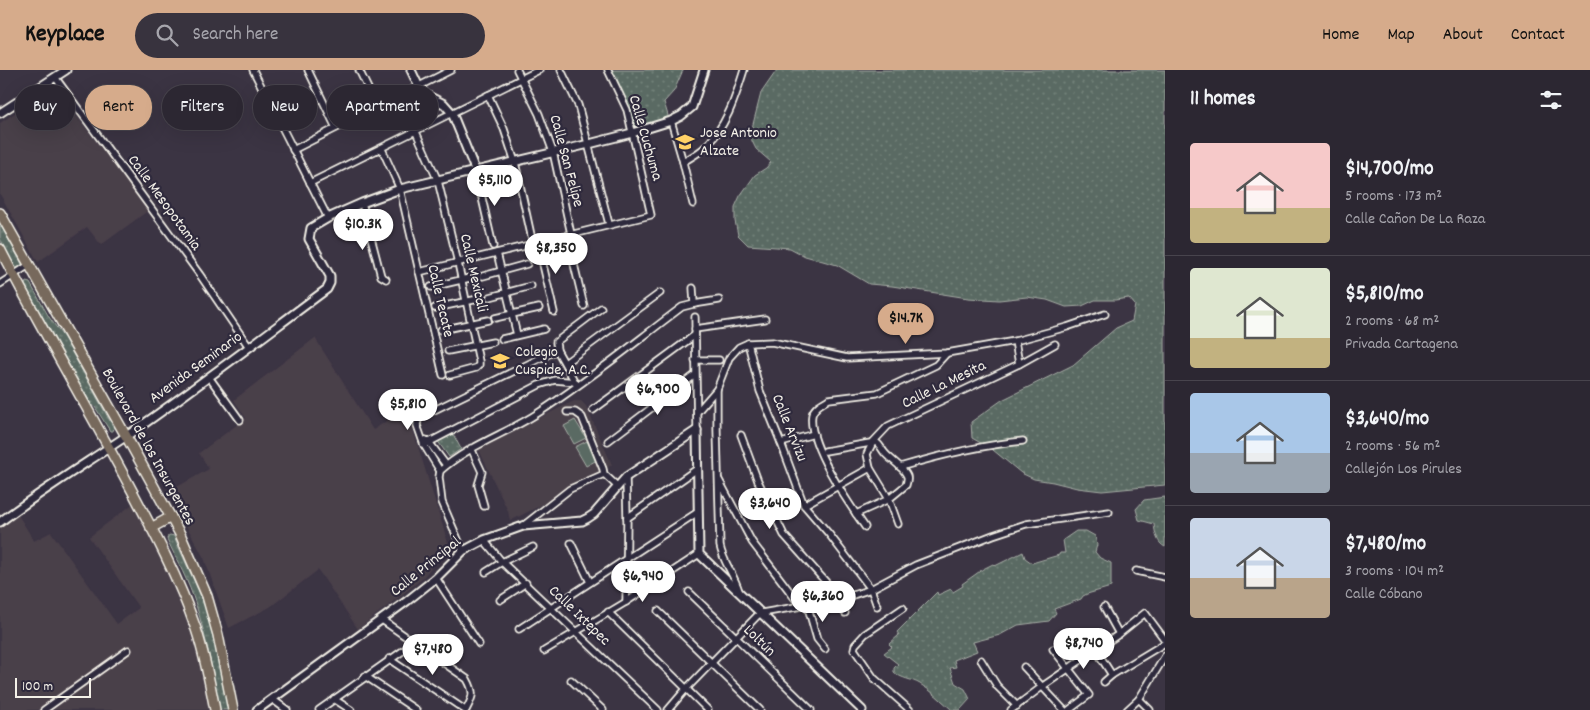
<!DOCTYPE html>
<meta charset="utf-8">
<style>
body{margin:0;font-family:Dekko,sans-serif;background:#38333e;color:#f1f3f6;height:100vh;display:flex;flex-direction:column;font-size:19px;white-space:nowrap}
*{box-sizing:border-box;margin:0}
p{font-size:16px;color:#a6a5ac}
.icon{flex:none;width:28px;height:28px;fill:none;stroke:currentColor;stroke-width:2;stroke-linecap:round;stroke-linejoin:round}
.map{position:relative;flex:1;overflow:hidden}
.panel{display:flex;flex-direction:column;background:#2c2732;width:425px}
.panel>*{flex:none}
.hud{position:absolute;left:15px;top:15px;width:475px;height:45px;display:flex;gap:10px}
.scale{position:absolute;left:15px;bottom:12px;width:76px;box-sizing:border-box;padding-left:5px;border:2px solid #f4f1e8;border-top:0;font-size:14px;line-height:18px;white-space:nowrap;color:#f4f1e8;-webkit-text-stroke:4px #2f2a3d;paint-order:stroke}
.price{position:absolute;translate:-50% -42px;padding:0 11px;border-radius:18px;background:#fff;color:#222;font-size:16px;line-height:32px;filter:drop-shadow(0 1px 2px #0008)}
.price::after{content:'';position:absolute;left:50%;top:30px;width:15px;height:11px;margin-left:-8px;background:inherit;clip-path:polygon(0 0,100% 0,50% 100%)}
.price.on{background:#d6ab8b;color:#111}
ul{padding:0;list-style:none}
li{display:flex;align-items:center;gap:15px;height:125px;padding:0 25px}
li+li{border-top:1px solid #48444d}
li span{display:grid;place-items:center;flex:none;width:140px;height:100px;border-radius:5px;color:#555}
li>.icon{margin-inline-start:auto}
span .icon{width:60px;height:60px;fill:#fffc;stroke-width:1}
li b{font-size:21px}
h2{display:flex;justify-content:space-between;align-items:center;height:60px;padding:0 25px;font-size:21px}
.pill{padding:0 18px;border-radius:22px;background:#2c2732;box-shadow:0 5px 20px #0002,0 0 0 1px #48444d;font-size:18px;line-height:45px}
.pill.on{background:#d6ab8b;color:#111}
header{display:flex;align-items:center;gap:30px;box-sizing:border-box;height:70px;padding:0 25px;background:#d6ab8b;color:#111}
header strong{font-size:24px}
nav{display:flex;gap:28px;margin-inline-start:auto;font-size:18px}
.search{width:350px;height:45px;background:#38333e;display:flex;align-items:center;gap:12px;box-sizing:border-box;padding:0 18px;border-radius:28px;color:#a6a5ac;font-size:19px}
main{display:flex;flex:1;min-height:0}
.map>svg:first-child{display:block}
</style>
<header>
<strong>Keyplace</strong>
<div class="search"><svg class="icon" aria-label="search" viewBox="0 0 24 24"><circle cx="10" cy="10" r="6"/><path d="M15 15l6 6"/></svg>Search here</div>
<nav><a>Home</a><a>Map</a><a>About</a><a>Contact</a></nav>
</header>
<main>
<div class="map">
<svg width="1165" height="640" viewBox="0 0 1165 640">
<defs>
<pattern id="grass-dots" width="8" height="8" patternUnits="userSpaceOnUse" patternTransform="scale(1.25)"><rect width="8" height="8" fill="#5a6b63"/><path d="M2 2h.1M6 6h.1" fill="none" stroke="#728179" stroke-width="1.8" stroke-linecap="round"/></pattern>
</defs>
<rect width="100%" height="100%" fill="#3b3443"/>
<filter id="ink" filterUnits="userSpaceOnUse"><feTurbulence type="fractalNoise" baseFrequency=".02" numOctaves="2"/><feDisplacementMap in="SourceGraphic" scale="10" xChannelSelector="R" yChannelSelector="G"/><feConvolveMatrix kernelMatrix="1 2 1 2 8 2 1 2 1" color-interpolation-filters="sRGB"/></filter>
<g filter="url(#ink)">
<g fill="#4a3f4a">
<polygon points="54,17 149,140 101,175 87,157 38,192 0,124 0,53"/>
<polygon points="315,268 373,360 406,338 449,476 421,510 358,559 318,500 270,537 229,558 204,488 168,422 209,399 199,383 246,348 234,330"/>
<polygon points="574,331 581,331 586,336 612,395 559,423 557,427 510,451 508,441 478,378"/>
<polygon points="138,430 184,519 214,640 0,640 0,456 17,443 34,471 51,462 117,554 139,538 89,467"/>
</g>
<g fill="url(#grass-dots)" stroke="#a7aea6">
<polygon points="612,0 683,0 674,21 664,32 669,49 633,57 633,49"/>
<polygon points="777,0 1165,0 1165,415 1102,421 1077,418 1053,412 1034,409 1021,403 993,380 972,368 971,352 1002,330 1073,295 1116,258 1132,251 1135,235 1129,228 1115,230 1095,230 1082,236 1066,237 1047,230 1027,227 999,230 968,228 892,216 869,214 837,195 805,186 790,178 748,175 738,165 735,151 735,137 740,126 755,105 766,98 771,92 756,79 752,71 751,62 761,23"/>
<polygon points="0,154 23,196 16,199 0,169"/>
<polygon points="26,212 30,213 49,247 64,268 114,358 113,361 110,361 95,337 91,334 25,215"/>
<polygon points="452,362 461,379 449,387 437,370"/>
<path d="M1165,427V477C1157,473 1155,463 1154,454L1139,450L1136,439L1144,430Z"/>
<path d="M1076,461H1086L1095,466L1097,475L1095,482L1100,488L1111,493V517L1087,524L1083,526L1081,529L1054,539L1056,543L1049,551L1018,555L1000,565L973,572L977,581L954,590L956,597L950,598L955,613L965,619L970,629L960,640H952C941,630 932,621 920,614C912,609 901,609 894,602V598L898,594L884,583L892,577L889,574L899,565L897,562L937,522L938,525L951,519L953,522L963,516L962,514L983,499L993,494L995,496L1023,482L1025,488L1032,493L1059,485L1060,483H1065L1063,470Z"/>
<path d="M170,465L174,466C186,495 201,523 211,552C220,581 224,611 229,640H220C213,605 207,569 196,535C189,512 177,491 167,469L168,466Z"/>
</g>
<g fill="#5a6b63" stroke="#a7aea6">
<polygon points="575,350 586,368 574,374 564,356"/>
<polygon points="587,371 597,390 586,396 575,377"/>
</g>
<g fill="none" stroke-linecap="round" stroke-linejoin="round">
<g stroke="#f4f1e8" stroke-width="9">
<g id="minor">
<polyline points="253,0 328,148"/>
<polyline points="308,0 336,58"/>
<polyline points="359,0 377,37"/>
<polyline points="517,0 539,44 553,82 571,164"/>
<polyline points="561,0 578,35 609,154"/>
<polyline points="55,7 200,205 249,277"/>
<polyline points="488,25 504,59 515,92 533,174"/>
<polyline points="671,51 683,92 693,134"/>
<polyline points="416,62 438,111 458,193 479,291 479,295 476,298 450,305"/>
<polyline points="382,79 400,119 443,305"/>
<polyline points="293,80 451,0"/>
<path d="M683,92C690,88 697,84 703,79C726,58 735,29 744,0"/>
<polyline points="476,102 493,176"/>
<polyline points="310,113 539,0"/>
<polyline points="362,133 381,206 386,209"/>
<polyline points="567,165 584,236"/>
<polyline points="538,173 554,242"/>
<polyline points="497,183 517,265"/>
<polyline points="419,202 651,145 627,40 608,0"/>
<polyline points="483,206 527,194"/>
<polyline points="0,214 29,195"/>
<polyline points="431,217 478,206"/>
<polyline points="693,218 694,234"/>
<polyline points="490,227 531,216"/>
<polyline points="435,238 483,228"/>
<polyline points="695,247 697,360"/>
<polyline points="495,248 539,238"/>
<polyline points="695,259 765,249"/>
<polyline points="441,260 488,250"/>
<polyline points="502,269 544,259"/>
<polyline points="1015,271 1019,294"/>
<polyline points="748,273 760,321 781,373 804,435 829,464 871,519 877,536"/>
<polyline points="448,281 493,272"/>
<polyline points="695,290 719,290"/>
<polyline points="565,293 660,223"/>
<polyline points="209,307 240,350"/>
<polyline points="576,314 557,280 556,272 601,238"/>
<polyline points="593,340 695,265"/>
<polyline points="567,342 575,342 582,347 603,399 604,404 617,416"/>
<polyline points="697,342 717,319"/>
<polyline points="741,365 758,411 784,465 841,529 845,543"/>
<polyline points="426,370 429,372 446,395"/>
<polyline points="608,371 695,305"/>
<polyline points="781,373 814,364"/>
<polyline points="424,375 539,315 555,310 575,312"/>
<polyline points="471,378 482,402 478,415 484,436"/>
<path d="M825,381L876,372C880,375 881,378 884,382C890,390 903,396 907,406C908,409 907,412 906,415L889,429L856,444"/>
<path d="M900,397C941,385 981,375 1023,371"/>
<path d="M440,401C469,375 506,364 538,343C588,311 634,273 682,237L694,234L719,230"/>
<polyline points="626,407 627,448 626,532"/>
<polyline points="719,410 752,472 800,535"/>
<polyline points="804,435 870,398"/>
<polyline points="627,448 697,399"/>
<polyline points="898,454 889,429 870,398 867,384 873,372 888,356 1019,294 1055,274"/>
<polyline points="523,456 570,419 604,404"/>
<path d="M865,457C849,434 807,374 812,345C814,337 822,333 829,329L877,323L936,295L947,283"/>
<polyline points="484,470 502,492 658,640"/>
<polyline points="571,473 590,512"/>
<polyline points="463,481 442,432 439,407 440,401 424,375 417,355 418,350 420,347 557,280"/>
<polyline points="1136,501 1165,507"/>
<polyline points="486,502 502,492 533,477"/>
<polyline points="436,508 479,574"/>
<path d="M739,521C734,504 723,492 720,476L717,360V319L729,288L739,277L748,273L772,272L847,288L947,283L1015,271L1067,257L1105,244"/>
<polyline points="689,522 811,640"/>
<polyline points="500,530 526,513"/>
<polyline points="807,534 817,569 825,579"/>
<polyline points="1104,537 1119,564"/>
<polyline points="903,538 865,564 855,575 854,579 874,608 910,640"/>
<polyline points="658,541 760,640"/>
<polyline points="608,542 708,640"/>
<path d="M382,550L467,609C475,623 473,627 466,640"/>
<polyline points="519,559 698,442"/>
<polyline points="1083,566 1096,580 1112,605"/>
<polyline points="1053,579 1089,625 1069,640"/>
<polyline points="544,581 626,532 699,484"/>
<polyline points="389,589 465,640"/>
<polyline points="981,590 997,616 1017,636"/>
<polyline points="1024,597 1064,640"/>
<polyline points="365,606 416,640"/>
<polyline points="571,610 603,640"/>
<polyline points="1104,612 1112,605 1165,573"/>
<polyline points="272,629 287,640"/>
<polyline points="334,629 351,640"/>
<polyline points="1139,629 1150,640"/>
<polyline points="44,640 128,580"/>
<polyline points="319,640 414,573"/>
<polyline points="668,640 686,619 757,546 762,543 841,529 871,519 916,495 993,465 1026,454 1109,442"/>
<polyline points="1011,640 1043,616 1119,564 1145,543 1165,570"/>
<polyline points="1127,640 1139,629 1165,586"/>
</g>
</g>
<g stroke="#f4f1e8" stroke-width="11">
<g id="tertiary">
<polyline points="411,0 419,17 426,25 444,34 452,43 476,102"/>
<polyline points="0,43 66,0"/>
<polyline points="697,360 699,484 862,640"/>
<path d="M0,452C41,421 85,394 128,365C196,318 261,268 327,219L330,213V206L309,169L311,158L328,148L362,133L400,119L589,74L632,63L671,51L681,46L692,37L704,0"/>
<polyline points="257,640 407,531 436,508 463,481 484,470 523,456 582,451 588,448 594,444 626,407 697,360"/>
</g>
</g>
<g stroke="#f4f1e8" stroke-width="12">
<g id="primary">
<polyline points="0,143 126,366 180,464 207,526 218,565 233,640"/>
<path d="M0,179C41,259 87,336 129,415C154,462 179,509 196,559C205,586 210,613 215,640"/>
<polyline points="151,458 171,447"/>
</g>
</g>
<use href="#minor" stroke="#2f2a3d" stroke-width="5.5"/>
<use href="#tertiary" stroke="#2f2a3d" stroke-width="7"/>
<use href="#primary" stroke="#77695c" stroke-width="9"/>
</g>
</g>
<defs>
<g id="school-bare" transform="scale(1.5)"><path d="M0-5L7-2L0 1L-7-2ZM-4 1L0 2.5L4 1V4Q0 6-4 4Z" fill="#ffd166" stroke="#2f2a3d" stroke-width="2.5" paint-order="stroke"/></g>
</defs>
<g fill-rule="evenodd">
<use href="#school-bare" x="685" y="72"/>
<use href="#school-bare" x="500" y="291"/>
</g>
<g text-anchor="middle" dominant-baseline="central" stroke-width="4.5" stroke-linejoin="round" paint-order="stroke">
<g font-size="16" fill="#f4f1e8" stroke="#2f2a3d" text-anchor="start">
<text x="700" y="63">Jose Antonio<tspan x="700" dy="18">Alzate</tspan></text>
<text x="515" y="282">Colegio<tspan x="515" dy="18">Cuspide, A.C.</tspan></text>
</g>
<g font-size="16" fill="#f4f1e8" stroke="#2f2a3d">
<text transform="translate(645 68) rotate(74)">Calle Cuchuma</text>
<text transform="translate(566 91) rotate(75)">Calle San Felipe</text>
<text transform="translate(164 133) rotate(54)">Calle Mesopotamia</text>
<text transform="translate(473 203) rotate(77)">Calle Mexicali</text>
<text transform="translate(440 231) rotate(77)">Calle Tecate</text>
<text transform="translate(196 298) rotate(-36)">Avenida Seminario</text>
<text transform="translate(944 315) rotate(-26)">Calle La Mesita</text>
<text transform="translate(789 358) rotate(68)">Calle Arvizu</text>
<text transform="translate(148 377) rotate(61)">Boulevard de los Insurgentes</text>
<text transform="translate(426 497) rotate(-39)">Calle Principal</text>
<text transform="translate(579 546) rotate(44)">Calle Ixtepec</text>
<text transform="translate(759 571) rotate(44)">Loltún</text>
</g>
</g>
</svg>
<div class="scale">100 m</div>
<b class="price" style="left:495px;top:137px">$5,110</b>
<b class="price" style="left:363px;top:181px">$10.3K</b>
<b class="price" style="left:556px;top:205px">$8,350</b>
<b class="price on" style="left:906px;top:275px">$14.7K</b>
<b class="price" style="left:658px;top:346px">$6,900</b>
<b class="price" style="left:408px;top:361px">$5,810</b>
<b class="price" style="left:770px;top:460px">$3,640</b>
<b class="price" style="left:643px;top:533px">$6,940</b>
<b class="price" style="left:823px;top:553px">$6,360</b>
<b class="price" style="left:1084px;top:600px">$8,740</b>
<b class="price" style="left:433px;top:606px">$7,480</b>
<div class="hud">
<a class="pill">Buy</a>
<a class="pill on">Rent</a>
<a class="pill">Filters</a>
<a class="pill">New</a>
<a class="pill">Apartment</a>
</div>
</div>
<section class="panel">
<h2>11 homes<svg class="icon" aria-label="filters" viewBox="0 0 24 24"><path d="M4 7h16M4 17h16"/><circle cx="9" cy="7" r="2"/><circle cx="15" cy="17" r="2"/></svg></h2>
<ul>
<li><span style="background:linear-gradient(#f6c9c9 65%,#c2b280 0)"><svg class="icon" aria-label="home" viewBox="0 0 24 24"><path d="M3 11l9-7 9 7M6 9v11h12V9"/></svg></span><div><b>$14,700/mo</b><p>5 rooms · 173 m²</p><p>Calle Cañon De La Raza</p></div></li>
<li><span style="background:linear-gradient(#dfe7d0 70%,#c2b280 0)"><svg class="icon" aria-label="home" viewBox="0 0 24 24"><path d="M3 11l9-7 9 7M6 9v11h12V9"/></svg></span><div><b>$5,810/mo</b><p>2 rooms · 68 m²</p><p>Privada Cartagena</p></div></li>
<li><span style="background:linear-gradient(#a9c7e8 60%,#9aa5b1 0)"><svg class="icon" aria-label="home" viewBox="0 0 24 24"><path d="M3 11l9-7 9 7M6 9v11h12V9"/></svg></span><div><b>$3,640/mo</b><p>2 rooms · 56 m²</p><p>Callejón Los Pirules</p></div></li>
<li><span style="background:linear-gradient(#c9d6e8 60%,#b9a48a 0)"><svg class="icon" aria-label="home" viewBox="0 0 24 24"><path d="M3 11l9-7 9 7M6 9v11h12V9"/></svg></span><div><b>$7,480/mo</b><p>3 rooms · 104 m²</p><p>Calle Cóbano</p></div></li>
</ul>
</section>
</main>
